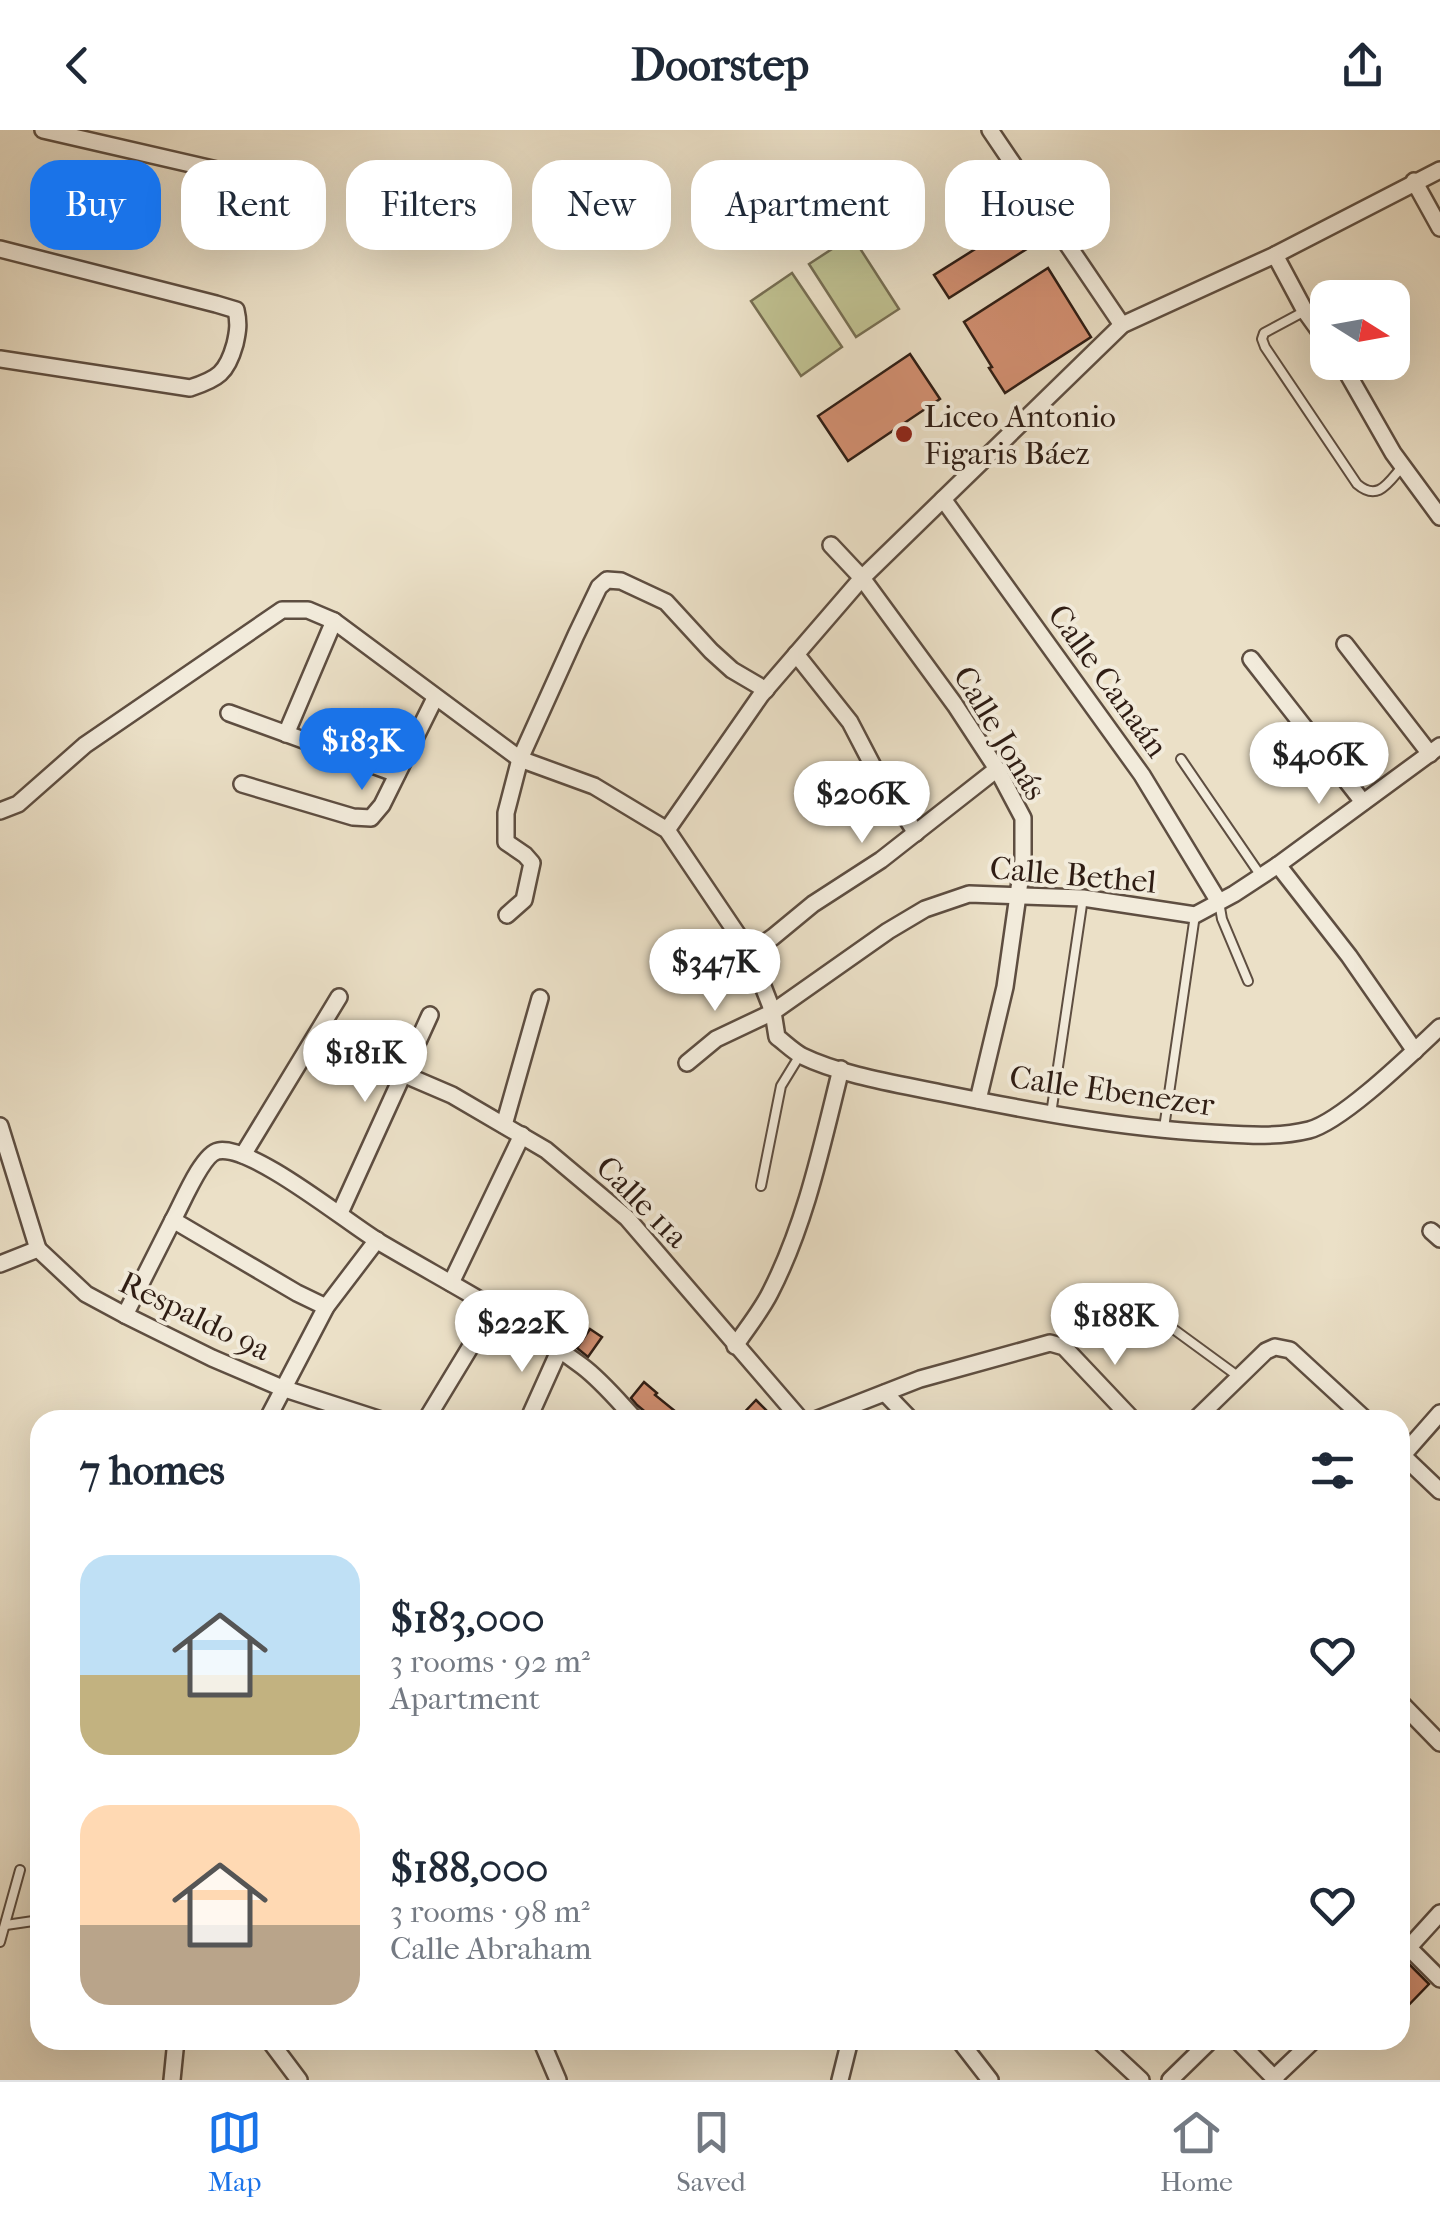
<!DOCTYPE html>
<meta charset="utf-8">
<style>
body{margin:0;font-family:"IM FELL French Canon",serif;background:#f2f2f3;color:#1f2937;height:100vh;display:flex;flex-direction:column;font-size:38px;white-space:nowrap}
*{box-sizing:border-box;margin:0}
p{font-size:32px;color:#747a83}
.icon{flex:none;width:55px;height:55px;fill:none;stroke:currentColor;stroke-width:2;stroke-linecap:round;stroke-linejoin:round}
.map{position:relative;flex:1;overflow:hidden}
.sheet{position:absolute;left:30px;top:1280px;width:1380px;height:640px;display:flex;flex-direction:column;background:#fff;border-radius:30px;box-shadow:0 10px 40px #0002}
.sheet>*{flex:none}
.banner{position:absolute;left:30px;top:30px;width:1380px;height:90px;display:flex;gap:20px}
.needle{width:65px;rotate:101deg}
.fabs{position:absolute;left:1310px;top:150px;display:grid;gap:20px}
.fabs a{display:grid;place-items:center;width:100px;height:100px;border-radius:20px;background:#fff;box-shadow:0 10px 40px #0002;font-size:50px}
.price{position:absolute;translate:-50% -85px;padding:0 22px;border-radius:35px;background:#fff;color:#222;font-size:32px;line-height:65px;filter:drop-shadow(0 2px 5px #0008)}
.price::after{content:'';position:absolute;left:50%;top:60px;width:30px;height:22px;margin-left:-15px;background:inherit;clip-path:polygon(0 0,100% 0,50% 100%)}
.price.current{background:#1a73e8;color:#fff}
ul{padding:0;list-style:none}
li{display:flex;align-items:center;gap:30px;height:250px;padding:0 50px}
li span{display:grid;place-items:center;flex:none;width:280px;height:200px;border-radius:30px;color:#555}
li>.icon{margin-inline-start:auto}
span .icon{width:120px;height:120px;fill:#fffc;stroke-width:1}
li b{font-size:42px}
h2{display:flex;justify-content:space-between;align-items:center;height:120px;padding:0 50px;font-size:42px}
.pill{padding:0 35px;border-radius:30px;background:#fff;box-shadow:0 10px 40px #0002;font-size:35px;line-height:90px}
.pill.current{background:#1a73e8;color:#fff}
header{display:flex;justify-content:space-between;align-items:center;height:130px;padding:0 50px;background:#fff;font-size:45px;font-weight:700}
.dock{display:flex;justify-content:space-around;align-items:center;height:140px;border-top:2px solid #e0e1e3;background:#fff;font-size:28px;color:#747a83}
.dock a{display:grid;justify-items:center;gap:5px}
.dock .current{color:#1a73e8}
.map>svg:first-child{display:block}
</style>
<header><svg class="icon" aria-label="back" viewBox="0 0 24 24"><path d="M15 5l-7 7 7 7"/></svg>Doorstep<svg class="icon" aria-label="share" viewBox="0 0 24 24"><path d="M12 15V3M7 8l5-5 5 5M5 13v7h14v-7"/></svg></header>
<div class="map">
<svg width="1440" height="1950" viewBox="0 0 1440 1950">
<rect width="100%" height="100%" fill="#ebe0c7"/>
<filter id="stains"><feTurbulence type="fractalNoise" baseFrequency=".002" numOctaves="4"/><feColorMatrix values="0 0 0 0 .2 0 0 0 0 .09 0 0 0 0 .02 0 0 0 .5 -.17"/></filter>
<radialGradient id="worn" r=".72"><stop offset=".6" stop-color="#630" stop-opacity="0"/><stop offset="1" stop-color="#630" stop-opacity=".3"/></radialGradient>
<g fill="#bfc090" stroke="#776e52" stroke-width="2.5">
<polygon points="852,106 899,179 856,207 809,134"/>
<polygon points="792,143 842,217 801,246 751,171"/>
</g>
<g fill="#d28f71" stroke="#2f1d14" stroke-width="2.5">
<polygon points="1018,92 1033,115 949,168 934,145"/>
<polygon points="1048,138 1091,207 1005,263 989,238 992,237 964,192"/>
<polygon points="910,224 940,269 848,331 818,286"/>
<polygon points="590,1199 602,1207 588,1227 577,1218"/>
<polygon points="644,1252 657,1263 655,1265 686,1290 655,1290 637,1275 631,1268"/>
<polygon points="756,1270 776,1290 737,1290"/>
<polygon points="1409,1834 1429,1854 1400,1884 1400,1843"/>
</g>
<g fill="none" stroke-linecap="round" stroke-linejoin="round">
<g stroke="#5e4e41" stroke-width="12">
<g id="lane">
<path d="M1305,181L1264,203L1262,209L1265,217L1357,354C1378,372 1388,353 1402,337"/>
<polyline points="1181,629 1261,746"/>
<polyline points="1219,772 1222,789 1248,851"/>
<polyline points="1051,984 1083,768"/>
<polyline points="1164,998 1195,785"/>
<polyline points="761,1056 781,956 800,925"/>
<polyline points="1146,1179 1239,1247"/>
<polyline points="6,1795 40,1790"/>
<polyline points="0,1812 20,1740"/>
</g>
</g>
<g stroke="#5e4e41" stroke-width="20">
<g id="street">
<polyline points="43,0 278,54"/>
<polyline points="990,0 1122,195"/>
<polyline points="1414,51 1440,98"/>
<path d="M0,119L216,174L236,180C239,193 238,201 235,214C227,243 218,249 190,258L0,229"/>
<polyline points="1275,125 1305,181 1328,213"/>
<polyline points="1341,232 1393,323 1440,387"/>
<polyline points="943,369 1142,645 1219,772"/>
<polyline points="831,415 862,448 955,575 997,639 1023,688 1023,730 1005,857 978,970"/>
<polyline points="1345,514 1430,624"/>
<polyline points="796,524 850,592 875,640 916,703"/>
<polyline points="1251,529 1363,672"/>
<polyline points="229,583 397,644"/>
<polyline points="286,604 334,491"/>
<polyline points="242,654 353,687 371,688 382,675 435,568"/>
<path d="M0,681L18,674L85,615L282,480H308L334,491L520,629L594,656L667,700L750,823L773,882L777,907C785,913 793,921 802,926C841,945 898,954 941,963C1030,981 1120,998 1211,1003C1244,1005 1277,1008 1309,1000C1343,991 1412,923 1440,897"/>
<polyline points="667,700 761,565 862,448 1122,195 1275,125 1440,40"/>
<polyline points="1278,735 1349,826 1415,921"/>
<polyline points="507,785 524,770 532,733 525,725 506,712 506,683 520,629 576,505 599,457 607,450 621,451 666,472 711,521 732,540 766,560"/>
<polyline points="750,823 773,807 813,774 881,730 997,639"/>
<polyline points="687,933 716,909 773,882 888,801 925,779 969,764 1083,768 1195,785 1234,764 1278,735 1440,616"/>
<polyline points="403,944 452,965 546,1020 627,1088 801,1290"/>
<polyline points="504,995 540,868"/>
<polyline points="0,996 38,1119"/>
<polyline points="243,1025 339,867"/>
<polyline points="340,1083 430,885"/>
<polyline points="1431,1101 1440,1109"/>
<polyline points="0,1134 38,1119 86,1164 125,1185 212,1228 282,1258 381,1290"/>
<polyline points="451,1153 522,1005"/>
<path d="M326,1177L297,1163L173,1090C181,1076 202,1024 218,1021C252,1014 350,1095 381,1113C449,1153 519,1189 582,1236C602,1251 619,1272 636,1290"/>
<polyline points="125,1185 173,1090"/>
<path d="M735,1216C747,1198 761,1181 770,1163C806,1093 822,1015 841,939"/>
<polyline points="885,1263 911,1290"/>
<polyline points="267,1290 326,1177 377,1110"/>
<polyline points="426,1290 494,1178"/>
<polyline points="528,1290 559,1221"/>
<polyline points="815,1290 920,1249 1050,1213 1064,1217 1133,1290"/>
<polyline points="1195,1290 1266,1221 1275,1217 1290,1220 1366,1290"/>
<polyline points="1400,1323 1440,1361"/>
<polyline points="1403,1325 1440,1283"/>
<polyline points="1400,1572 1440,1613"/>
<polyline points="1400,1809 1440,1849"/>
<polyline points="1400,1827 1440,1783"/>
<polyline points="269,1910 299,1950"/>
<polyline points="541,1910 558,1950"/>
<polyline points="959,1910 990,1950"/>
<polyline points="1098,1910 1141,1950"/>
<polyline points="1237,1910 1276,1950"/>
<polyline points="1274,1948 1314,1910"/>
<polyline points="172,1950 176,1910"/>
<polyline points="840,1950 850,1910"/>
<polyline points="1170,1950 1211,1910"/>
</g>
</g>
<use href="#lane" stroke="#f2ebdb" stroke-width="8"/>
<use href="#street" stroke="#f2ebdb" stroke-width="15"/>
</g>
<circle fill="#8f2418" stroke="#f2ebdb" stroke-width="4" cx="904" cy="304" r="10"/>
<g text-anchor="middle" dominant-baseline="central" stroke-width="8" stroke-linejoin="round" paint-order="stroke">
<g font-size="32" fill="#2f1d14" stroke="#f2ebdb" text-anchor="start">
<text x="924" y="286">Liceo Antonio<tspan x="924" dy="37">Figaris Báez</tspan></text>
</g>
<g font-size="32" fill="#2f1d14" stroke="#f2ebdb">
<text transform="translate(1108 551) rotate(54)">Calle Canaán</text>
<text transform="translate(1000 603) rotate(59)">Calle Jonás</text>
<text transform="translate(1073 745) rotate(5)">Calle Bethel</text>
<text transform="translate(1112 961) rotate(8)">Calle Ebenezer</text>
<text transform="translate(642 1072) rotate(45)">Calle 11a</text>
<text transform="translate(195 1186) rotate(26)">Respaldo 9a</text>
</g>
</g>
<rect width="100%" height="100%" filter="url(#stains)"/>
<rect width="100%" height="100%" fill="url(#worn)"/>
</svg>
<div class="fabs">
<a><svg class="needle" viewBox="-14 -14 28 28"><path d="M0-13l5 13h-10z" fill="#e53935"/><path d="M0 13l5-13h-10z" fill="#747a83"/></svg></a>
</div>
<b class="price current" style="left:362px;top:663px">$183K</b>
<b class="price" style="left:1319px;top:677px">$406K</b>
<b class="price" style="left:862px;top:716px">$206K</b>
<b class="price" style="left:715px;top:884px">$347K</b>
<b class="price" style="left:365px;top:975px">$181K</b>
<b class="price" style="left:1115px;top:1238px">$188K</b>
<b class="price" style="left:522px;top:1245px">$222K</b>
<div class="banner">
<a class="pill current">Buy</a>
<a class="pill">Rent</a>
<a class="pill">Filters</a>
<a class="pill">New</a>
<a class="pill">Apartment</a>
<a class="pill">House</a>
</div>
<section class="sheet">
<h2>7 homes<svg class="icon" aria-label="filters" viewBox="0 0 24 24"><path d="M4 7h16M4 17h16"/><circle cx="9" cy="7" r="2"/><circle cx="15" cy="17" r="2"/></svg></h2>
<ul>
<li><span style="background:linear-gradient(#bfe0f5 60%,#c2b280 0)"><svg class="icon" aria-label="home" viewBox="0 0 24 24"><path d="M3 11l9-7 9 7M6 9v11h12V9"/></svg></span><div><b>$183,000</b><p>3 rooms · 92 m²</p><p>Apartment</p></div><svg class="icon" aria-label="heart" viewBox="0 0 24 24"><path d="M12 20l-8-8c-3-5 5-10 8-4 3-6 11-1 8 4z"/></svg></li>
<li><span style="background:linear-gradient(#ffd9b3 60%,#b9a48a 0)"><svg class="icon" aria-label="home" viewBox="0 0 24 24"><path d="M3 11l9-7 9 7M6 9v11h12V9"/></svg></span><div><b>$188,000</b><p>3 rooms · 98 m²</p><p>Calle Abraham</p></div><svg class="icon" aria-label="heart" viewBox="0 0 24 24"><path d="M12 20l-8-8c-3-5 5-10 8-4 3-6 11-1 8 4z"/></svg></li>
</ul>
</section>
</div>
<nav class="dock">
<a class="current"><svg class="icon" aria-label="map" viewBox="0 0 24 24"><path d="M3 6l6-2 6 2 6-2v14l-6 2-6-2-6 2zM9 4v14M15 6v14"/></svg>Map</a>
<a><svg class="icon" aria-label="saved" viewBox="0 0 24 24"><path d="M7 4h10v16l-5-4-5 4z"/></svg>Saved</a>
<a><svg class="icon" aria-label="home" viewBox="0 0 24 24"><path d="M3 11l9-7 9 7M6 9v11h12V9"/></svg>Home</a>
</nav>
